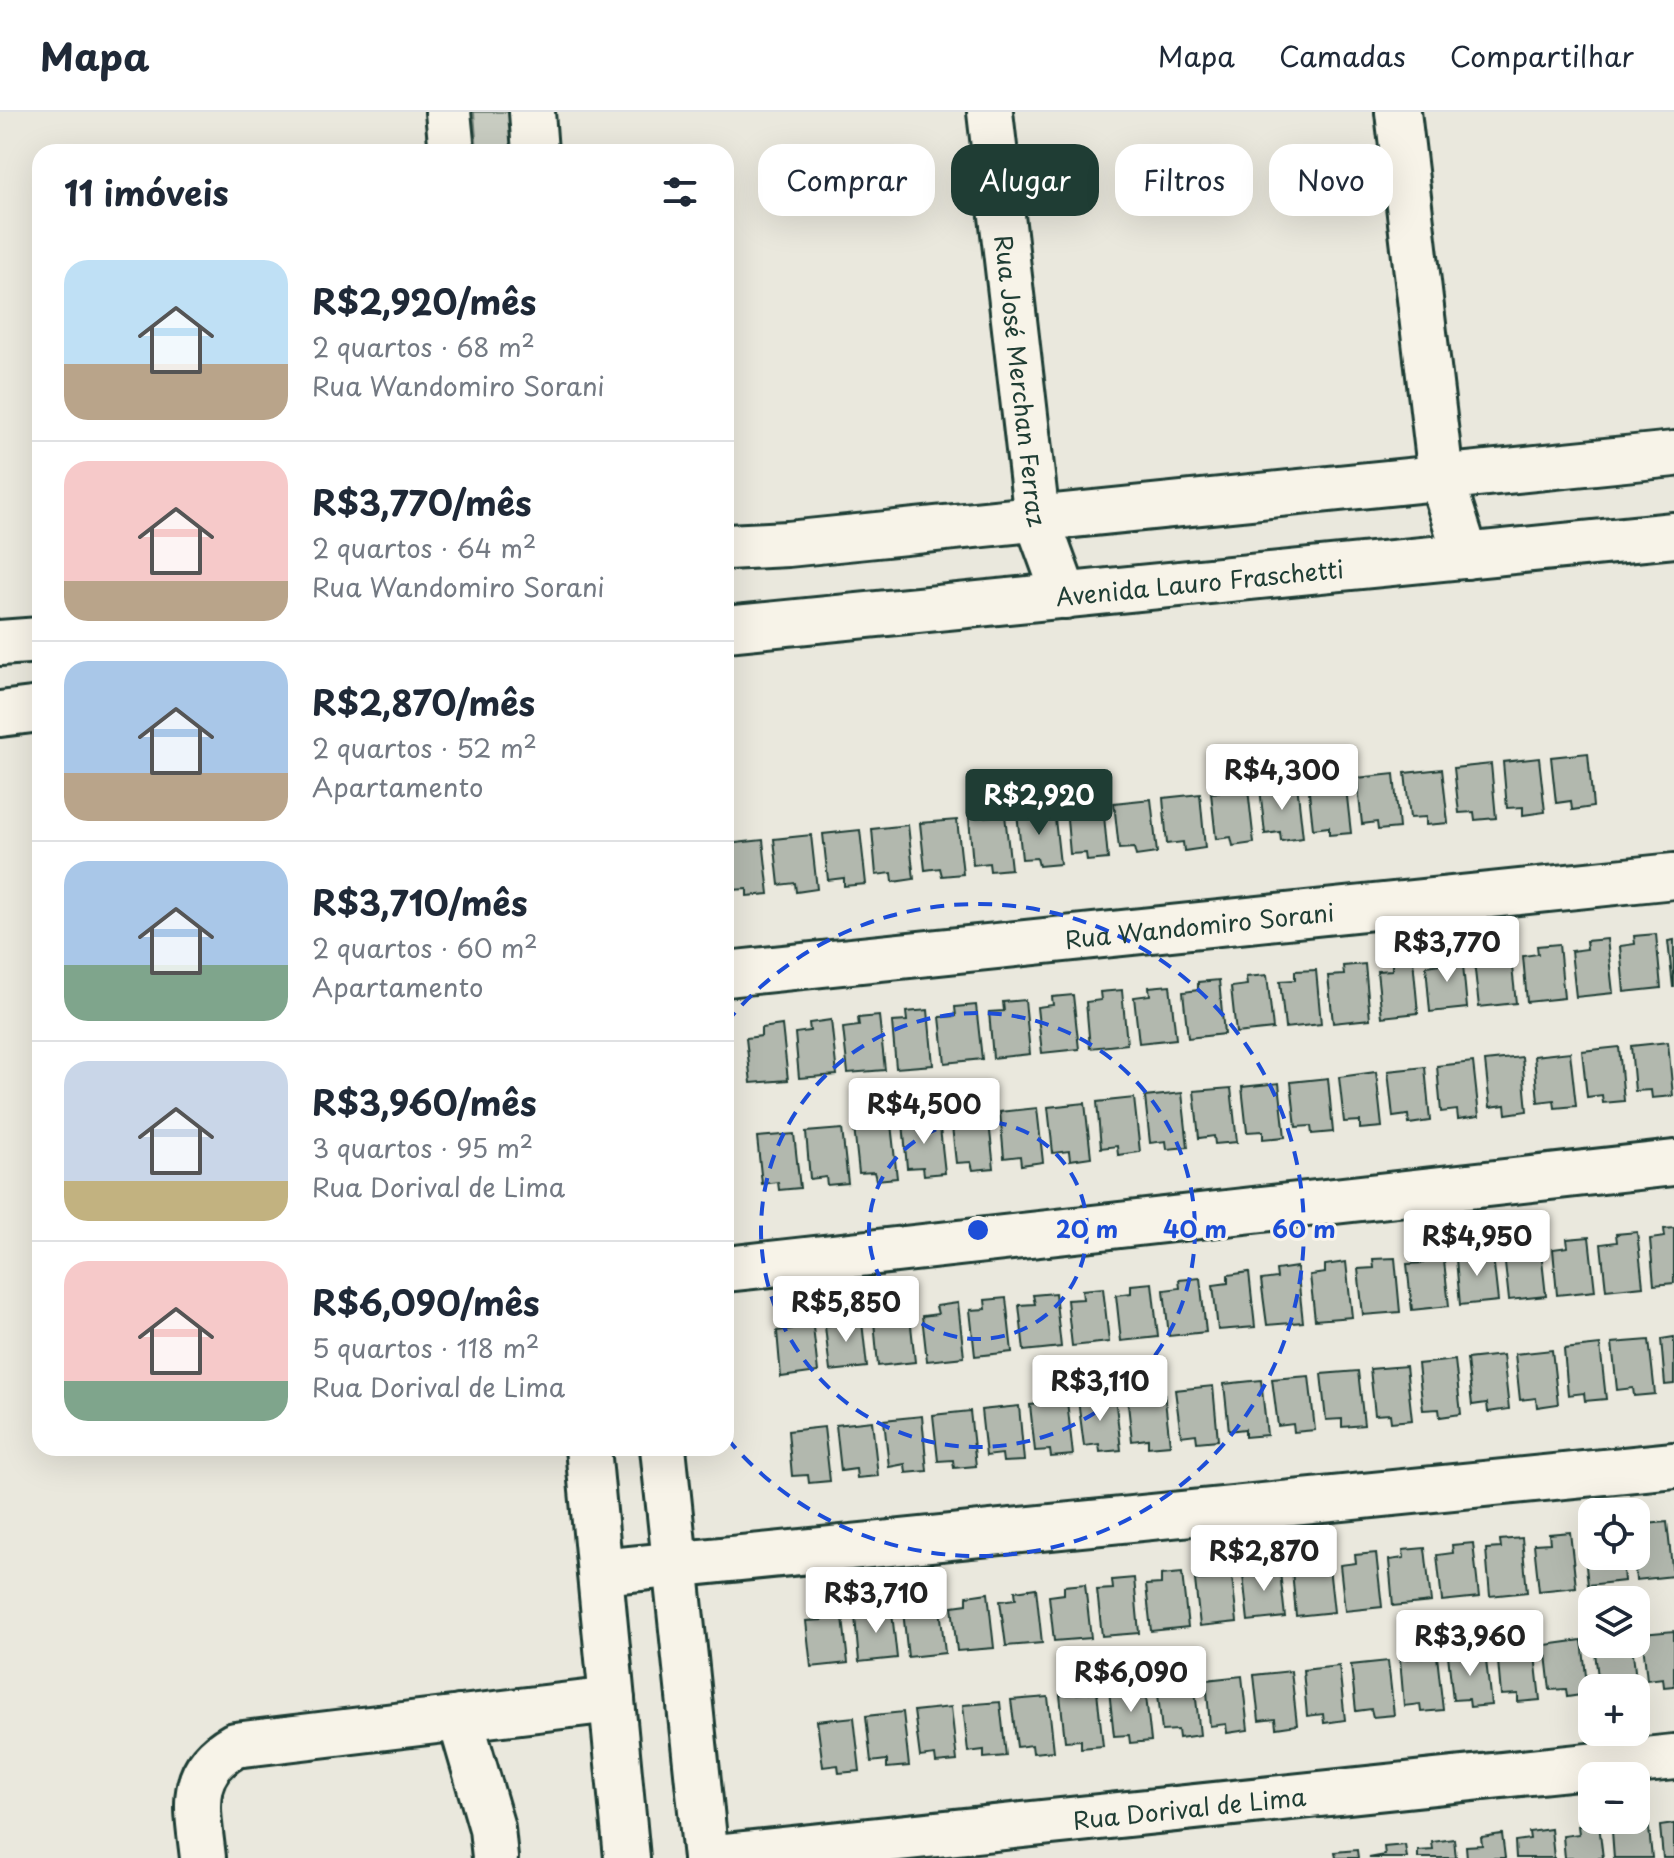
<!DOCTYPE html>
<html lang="pt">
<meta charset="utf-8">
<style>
body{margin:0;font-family:"Playpen Sans",sans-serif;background:#f2f2f3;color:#1f2937;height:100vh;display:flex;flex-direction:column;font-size:30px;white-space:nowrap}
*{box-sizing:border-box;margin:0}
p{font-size:26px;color:#747a83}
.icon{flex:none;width:44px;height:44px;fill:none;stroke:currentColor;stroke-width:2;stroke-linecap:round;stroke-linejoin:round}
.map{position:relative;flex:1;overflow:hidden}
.panel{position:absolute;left:32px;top:32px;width:702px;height:1312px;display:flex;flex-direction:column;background:#fff;border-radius:24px;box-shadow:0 8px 32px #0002}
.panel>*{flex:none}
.top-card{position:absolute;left:758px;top:32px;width:760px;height:72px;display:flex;gap:16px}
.controls{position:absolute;left:1578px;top:1386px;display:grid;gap:16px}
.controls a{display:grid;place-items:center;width:72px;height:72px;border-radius:16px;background:#fff;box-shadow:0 8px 32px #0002;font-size:40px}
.price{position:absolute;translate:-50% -68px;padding:0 18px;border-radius:8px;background:#fff;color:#222;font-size:26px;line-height:52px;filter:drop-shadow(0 2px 4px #0008)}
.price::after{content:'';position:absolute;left:50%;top:48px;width:24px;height:18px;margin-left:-12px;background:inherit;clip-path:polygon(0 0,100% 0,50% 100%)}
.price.current{background:#1f3d34;color:#fff}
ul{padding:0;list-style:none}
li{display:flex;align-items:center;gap:24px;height:200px;padding:0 32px}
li+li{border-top:2px solid #e0e1e3}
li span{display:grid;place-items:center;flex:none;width:224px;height:160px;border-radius:24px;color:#555}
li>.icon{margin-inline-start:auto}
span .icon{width:96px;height:96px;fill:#fffc;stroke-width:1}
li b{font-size:34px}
h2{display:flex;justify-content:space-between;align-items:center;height:96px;padding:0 32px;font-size:34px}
.pill{padding:0 28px;border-radius:24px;background:#fff;box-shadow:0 8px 32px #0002;font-size:28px;line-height:72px}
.pill.current{background:#1f3d34;color:#fff}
header{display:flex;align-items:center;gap:48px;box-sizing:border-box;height:112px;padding:0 40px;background:#fff;border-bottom:2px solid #e0e1e3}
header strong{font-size:38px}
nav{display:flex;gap:44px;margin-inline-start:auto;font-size:28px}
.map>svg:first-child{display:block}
</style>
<header>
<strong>Mapa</strong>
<nav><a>Mapa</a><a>Camadas</a><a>Compartilhar</a></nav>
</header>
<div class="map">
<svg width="1674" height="1746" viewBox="0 0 1674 1746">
<rect width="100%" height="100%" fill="#eae8dd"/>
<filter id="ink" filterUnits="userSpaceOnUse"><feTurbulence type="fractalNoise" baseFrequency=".0125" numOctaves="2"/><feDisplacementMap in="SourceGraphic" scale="16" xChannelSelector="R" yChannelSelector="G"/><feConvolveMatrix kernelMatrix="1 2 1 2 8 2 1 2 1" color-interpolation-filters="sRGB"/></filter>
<g filter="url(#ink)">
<polygon fill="#c8ccc1" stroke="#74847a" stroke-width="2" points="474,0 520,0 524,40 477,40"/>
<g fill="#b2b8ae" stroke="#1f3d34" stroke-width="2">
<polygon points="1588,641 1593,695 1572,698 1571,689 1556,691 1551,645"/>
<polygon points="1539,646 1545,700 1523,703 1523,695 1507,696 1503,650"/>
<polygon points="1491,652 1496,706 1475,708 1474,700 1459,701 1454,656"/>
<polygon points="1442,657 1448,711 1426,713 1426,705 1410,706 1405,661"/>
<polygon points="1394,662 1399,716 1378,718 1377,710 1362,712 1357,666"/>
<polygon points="1345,667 1351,721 1329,723 1329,715 1313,717 1308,671"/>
<polygon points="1297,672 1303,726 1281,729 1280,720 1265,722 1260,676"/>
<polygon points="1248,677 1254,731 1233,734 1231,725 1216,727 1211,681"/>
<polygon points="1200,682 1205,736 1184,739 1183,730 1167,732 1163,686"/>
<polygon points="1151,687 1157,741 1136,744 1134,736 1119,737 1114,691"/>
<polygon points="1103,693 1108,747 1087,749 1086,741 1070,742 1066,696"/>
<polygon points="1054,698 1060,752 1039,754 1037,746 1022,747 1017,701"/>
<polygon points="1005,703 1011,757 990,759 989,751 973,753 969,706"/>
<polygon points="957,708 963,762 942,764 940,756 925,758 920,711"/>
<polygon points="908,713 914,767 893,770 892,761 876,763 872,717"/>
<polygon points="860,718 866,772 844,774 844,766 828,768 823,722"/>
<polygon points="811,723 817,777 796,780 795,771 779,773 774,727"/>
<polygon points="763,728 769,782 747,784 747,777 731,778 726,732"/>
<polygon points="1656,822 1661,876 1624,880 1620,834 1635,832 1634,824"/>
<polygon points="1607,827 1613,881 1576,885 1571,839 1587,837 1586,829"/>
<polygon points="1674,828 1674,875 1673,875 1668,829"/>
<polygon points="1559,832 1564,886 1527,890 1523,844 1538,842 1537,834"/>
<polygon points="1510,837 1516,891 1479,895 1474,849 1490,847 1489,840"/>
<polygon points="1462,842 1467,896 1430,900 1426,854 1441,852 1440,844"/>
<polygon points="1413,847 1418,901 1382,905 1377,859 1392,858 1392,850"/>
<polygon points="1365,852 1370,907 1333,911 1328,864 1344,863 1343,854"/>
<polygon points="1316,858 1321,912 1285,916 1280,869 1295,868 1295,859"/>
<polygon points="1267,863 1273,917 1236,921 1231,875 1247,873 1246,865"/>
<polygon points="1219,868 1224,922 1188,926 1183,880 1198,878 1198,870"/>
<polygon points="1170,873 1176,927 1139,931 1134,885 1150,883 1149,875"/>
<polygon points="1122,878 1127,932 1090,936 1086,890 1101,888 1100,880"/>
<polygon points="1073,883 1079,937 1042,941 1037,895 1053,893 1052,885"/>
<polygon points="1025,888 1030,942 993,946 989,900 1004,899 1003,890"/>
<polygon points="976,893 982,947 945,951 940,905 956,904 955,895"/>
<polygon points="928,898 933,953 896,956 892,910 907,909 906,900"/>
<polygon points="879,904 885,958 848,961 843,916 859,914 858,906"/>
<polygon points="831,908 837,963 799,966 795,921 810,919 809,911"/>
<polygon points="782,913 788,968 751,971 746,926 761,924 761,916"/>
<polygon points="1668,930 1673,984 1652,986 1651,978 1635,979 1631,934"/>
<polygon points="1619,935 1624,989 1603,991 1602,983 1587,985 1582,939"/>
<polygon points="1570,940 1576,994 1555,996 1554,988 1538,990 1534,944"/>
<polygon points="1522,945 1527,999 1506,1002 1505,993 1490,995 1485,949"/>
<polygon points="1473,950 1479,1004 1458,1007 1457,998 1441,1000 1437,954"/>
<polygon points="1425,955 1430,1009 1409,1012 1408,1003 1393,1005 1388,959"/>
<polygon points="1376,960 1382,1015 1360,1017 1360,1009 1344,1010 1339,965"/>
<polygon points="1328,966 1333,1020 1312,1022 1311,1014 1296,1015 1291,970"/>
<polygon points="1279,971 1285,1025 1263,1027 1263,1019 1247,1020 1242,975"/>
<polygon points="1231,976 1237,1030 1215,1032 1214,1024 1199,1026 1194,979"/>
<polygon points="1182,981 1188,1035 1167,1037 1166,1029 1150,1031 1145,985"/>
<polygon points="1134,986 1140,1040 1118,1043 1117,1034 1101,1036 1097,990"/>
<polygon points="1085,991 1091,1045 1070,1048 1069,1039 1053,1041 1048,995"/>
<polygon points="1037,996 1043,1050 1021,1053 1020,1044 1004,1046 1000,1000"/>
<polygon points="988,1001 994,1056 973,1058 971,1050 956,1051 951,1005"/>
<polygon points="939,1007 945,1061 924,1063 923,1055 907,1056 903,1010"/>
<polygon points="891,1012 897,1066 876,1068 874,1060 859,1061 854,1015"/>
<polygon points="842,1017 848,1071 827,1073 826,1065 810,1067 806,1020"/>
<polygon points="794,1022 800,1076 779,1078 778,1070 762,1072 757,1025"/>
<polygon points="1674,1116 1674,1171 1654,1173 1650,1127 1665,1125 1664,1117"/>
<polygon points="1637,1120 1643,1174 1606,1178 1601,1132 1617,1130 1616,1122"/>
<polygon points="1589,1125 1595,1179 1557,1183 1553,1137 1568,1135 1567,1127"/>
<polygon points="1540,1130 1546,1184 1509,1188 1504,1142 1520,1140 1519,1132"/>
<polygon points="1492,1135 1498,1189 1460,1193 1456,1147 1471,1146 1470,1137"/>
<polygon points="1443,1140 1449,1194 1412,1198 1407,1152 1423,1151 1422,1142"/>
<polygon points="1395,1146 1400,1200 1363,1203 1358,1157 1374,1156 1373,1147"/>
<polygon points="1346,1150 1352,1205 1315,1208 1310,1163 1325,1161 1325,1153"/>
<polygon points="1297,1155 1303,1210 1267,1213 1261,1168 1277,1166 1276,1158"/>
<polygon points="1249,1160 1255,1215 1218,1218 1213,1173 1228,1171 1228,1163"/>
<polygon points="1200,1166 1206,1220 1169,1224 1164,1178 1180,1176 1179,1168"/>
<polygon points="1152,1171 1158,1225 1121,1229 1116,1183 1131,1181 1131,1173"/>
<polygon points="1103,1176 1109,1230 1072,1234 1067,1188 1083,1187 1082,1178"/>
<polygon points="1055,1181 1061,1235 1024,1239 1019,1193 1035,1192 1033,1183"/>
<polygon points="1006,1186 1012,1240 975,1244 970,1198 986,1197 985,1188"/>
<polygon points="958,1191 964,1245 927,1249 922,1204 938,1202 936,1194"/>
<polygon points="909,1196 915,1250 878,1254 874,1209 889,1207 888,1199"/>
<polygon points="861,1201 867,1255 830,1259 825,1214 841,1212 839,1204"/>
<polygon points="812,1206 818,1260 781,1265 777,1219 792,1217 791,1209"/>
<polygon points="1674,1225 1674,1272 1665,1273 1661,1227"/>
<polygon points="1649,1228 1655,1282 1634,1284 1633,1276 1617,1278 1612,1231"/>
<polygon points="1600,1233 1606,1287 1585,1289 1584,1281 1568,1283 1564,1237"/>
<polygon points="1552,1238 1558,1292 1537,1295 1536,1286 1520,1288 1515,1242"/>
<polygon points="1503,1243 1509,1297 1488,1300 1487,1291 1472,1293 1467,1247"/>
<polygon points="1455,1248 1461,1302 1440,1305 1439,1297 1423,1298 1418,1252"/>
<polygon points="1406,1254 1412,1308 1391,1310 1390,1302 1375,1303 1370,1257"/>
<polygon points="1358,1259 1364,1313 1342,1315 1342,1307 1326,1308 1321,1262"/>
<polygon points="1309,1264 1315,1318 1294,1320 1293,1312 1278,1314 1272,1267"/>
<polygon points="1261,1268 1267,1323 1245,1325 1245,1317 1229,1319 1224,1272"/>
<polygon points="1213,1274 1218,1328 1197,1330 1196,1322 1181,1324 1175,1278"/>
<polygon points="1164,1279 1170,1333 1148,1335 1148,1327 1132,1329 1127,1283"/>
<polygon points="1115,1284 1121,1338 1100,1340 1099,1332 1084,1334 1078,1288"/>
<polygon points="1067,1289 1073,1343 1051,1345 1050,1338 1035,1339 1030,1293"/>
<polygon points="1019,1294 1024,1349 1003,1350 1002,1342 986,1344 981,1298"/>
<polygon points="970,1299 976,1354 954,1356 953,1348 938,1349 933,1303"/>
<polygon points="922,1304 927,1359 906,1361 905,1352 889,1355 884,1308"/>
<polygon points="872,1309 878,1364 857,1366 856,1357 841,1359 836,1313"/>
<polygon points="824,1315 830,1369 809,1371 808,1363 792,1364 788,1319"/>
<polygon points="1667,1410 1673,1464 1636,1468 1634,1444 1636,1444 1636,1422 1647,1420 1646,1412"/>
<polygon points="1570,1420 1576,1475 1539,1479 1534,1432 1550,1431 1549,1422"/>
<polygon points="1522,1426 1527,1480 1490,1484 1486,1437 1501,1436 1500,1428"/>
<polygon points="1592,1426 1592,1444 1622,1444 1624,1469 1588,1473 1583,1427"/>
<polygon points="1473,1431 1479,1485 1442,1489 1437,1443 1453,1441 1452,1433"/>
<polygon points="1425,1436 1431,1490 1393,1494 1389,1448 1404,1446 1403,1438"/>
<polygon points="1376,1441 1382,1495 1345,1499 1340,1453 1356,1451 1355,1443"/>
<polygon points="1328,1446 1334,1500 1296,1504 1292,1458 1307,1456 1306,1448"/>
<polygon points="1279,1451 1285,1505 1248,1509 1243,1463 1259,1461 1258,1453"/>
<polygon points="1231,1456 1237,1510 1200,1514 1195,1468 1210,1467 1209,1458"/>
<polygon points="1182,1461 1188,1515 1151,1519 1146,1473 1161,1472 1161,1463"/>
<polygon points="1134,1466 1139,1521 1102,1524 1097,1478 1113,1477 1112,1468"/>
<polygon points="1085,1472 1091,1526 1054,1529 1049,1484 1064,1482 1064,1474"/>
<polygon points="1036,1476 1042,1531 1006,1534 1000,1489 1016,1487 1015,1479"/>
<polygon points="988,1481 994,1536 957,1539 952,1494 967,1492 967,1484"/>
<polygon points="939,1487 945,1541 908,1545 903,1499 919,1497 918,1489"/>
<polygon points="891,1492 897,1546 859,1550 855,1504 870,1502 870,1494"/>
<polygon points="842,1497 848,1551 811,1555 806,1509 822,1508 821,1499"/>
<polygon points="1674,1519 1674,1574 1664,1575 1663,1566 1647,1568 1642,1522"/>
<polygon points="1582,1528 1588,1582 1567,1585 1566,1577 1550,1578 1545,1533"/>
<polygon points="1594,1532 1632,1532 1637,1577 1615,1576 1614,1571 1599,1573"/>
<polygon points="1534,1534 1540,1588 1518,1590 1518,1582 1501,1583 1497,1538"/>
<polygon points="1485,1539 1491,1593 1470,1595 1469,1587 1453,1588 1448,1543"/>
<polygon points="1437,1544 1443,1598 1421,1600 1420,1592 1404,1594 1400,1547"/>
<polygon points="1388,1549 1394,1603 1373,1605 1371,1597 1356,1599 1351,1553"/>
<polygon points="1339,1554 1345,1608 1324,1611 1323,1602 1307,1604 1303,1558"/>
<polygon points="1291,1559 1297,1613 1276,1616 1275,1607 1259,1609 1254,1563"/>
<polygon points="1242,1564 1248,1618 1227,1621 1226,1612 1210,1614 1206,1568"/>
<polygon points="1194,1569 1200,1623 1179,1626 1178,1618 1162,1619 1157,1573"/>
<polygon points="1145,1575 1151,1629 1130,1631 1129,1623 1114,1624 1109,1578"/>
<polygon points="1097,1580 1103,1634 1081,1636 1081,1628 1065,1629 1060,1583"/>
<polygon points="1048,1585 1054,1639 1033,1641 1032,1633 1017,1635 1011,1588"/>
<polygon points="1000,1590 1006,1644 984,1646 984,1638 968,1640 963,1593"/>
<polygon points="951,1595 957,1649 936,1651 935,1643 920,1645 914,1599"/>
<polygon points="903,1600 909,1654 887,1656 887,1648 871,1650 866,1604"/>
<polygon points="854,1605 860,1659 839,1661 838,1653 823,1655 817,1609"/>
<polygon points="1648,1707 1652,1746 1614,1746 1612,1719 1627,1718 1626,1709"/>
<polygon points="1599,1712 1603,1746 1565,1746 1563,1724 1579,1722 1578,1714"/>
<polygon points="1674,1712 1674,1746 1663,1746 1660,1714"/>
<polygon points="1551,1717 1554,1746 1516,1746 1515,1729 1530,1727 1529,1720"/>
<polygon points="1502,1722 1505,1746 1467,1746 1466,1734 1482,1733 1481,1725"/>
<polygon points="1454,1727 1456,1746 1418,1746 1418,1739 1433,1738 1432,1730"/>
<polygon points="1405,1733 1407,1746 1369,1746 1385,1743 1384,1735"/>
<polygon points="1357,1738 1358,1746 1336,1746 1335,1740"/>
</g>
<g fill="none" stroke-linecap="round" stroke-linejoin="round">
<g stroke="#1f3d34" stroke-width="50">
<g id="minor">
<polyline points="448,0 452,40"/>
<polyline points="532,0 535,40"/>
<path id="s1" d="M990,0L1037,407L1065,484"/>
<polyline points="1398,0 1441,365 1466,444"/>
<polyline points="726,435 788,432 1674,342"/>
<path id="s2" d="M726,517L1674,423"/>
<polyline points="0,531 40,528"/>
<polyline points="0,602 40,597"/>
<path id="s3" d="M726,862L1674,764"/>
<polyline points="726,1157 1674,1051"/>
<polyline points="588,1336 627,1746"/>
<polyline points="663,1336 706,1746"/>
<polyline points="600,1460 1674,1353"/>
<polyline points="460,1606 492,1716 495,1746"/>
<path d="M203,1746C198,1698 186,1660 235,1633L612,1588"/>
<path id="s4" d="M706,1746L1674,1645"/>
</g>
</g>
<use href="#minor" stroke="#f7f3e8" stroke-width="44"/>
</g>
</g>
<g fill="none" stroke="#1d4ed8" stroke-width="4" stroke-dasharray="14 10">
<circle cx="978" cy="1118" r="109"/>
<circle cx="978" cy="1118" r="217"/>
<path d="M726 911A326 326 0 1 1 726 1325"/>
</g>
<g text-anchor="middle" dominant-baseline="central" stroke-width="6" stroke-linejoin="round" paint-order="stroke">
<g font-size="24" fill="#1f3d34" stroke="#f7f3e8">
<text stroke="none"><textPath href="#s1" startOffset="270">Rua José Merchan Ferraz</textPath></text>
<text stroke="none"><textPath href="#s2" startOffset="476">Avenida Lauro Fraschetti</textPath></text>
<text stroke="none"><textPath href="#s3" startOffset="476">Rua Wandomiro Sorani</textPath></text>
<text stroke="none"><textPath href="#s4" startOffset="486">Rua Dorival de Lima</textPath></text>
</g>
</g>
<circle cx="978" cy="1118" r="12" fill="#1d4ed8" stroke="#f7f3e8" stroke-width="4"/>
<g font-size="24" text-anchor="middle" font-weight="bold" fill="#1d4ed8" stroke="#f7f3e8" stroke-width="6" stroke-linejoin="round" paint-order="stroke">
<text x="1087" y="1126">20 m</text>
<text x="1195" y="1126">40 m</text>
<text x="1304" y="1126">60 m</text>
</g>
</svg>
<div class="controls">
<a><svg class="icon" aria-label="locate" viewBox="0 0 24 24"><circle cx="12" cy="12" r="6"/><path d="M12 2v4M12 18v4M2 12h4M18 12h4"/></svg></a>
<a><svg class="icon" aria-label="layers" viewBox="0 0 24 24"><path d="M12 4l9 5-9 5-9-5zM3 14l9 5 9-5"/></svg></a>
<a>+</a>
<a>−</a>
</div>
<b class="price" style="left:1282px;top:700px">R$4,300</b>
<b class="price current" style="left:1039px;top:725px">R$2,920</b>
<b class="price" style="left:1447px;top:872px">R$3,770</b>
<b class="price" style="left:924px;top:1034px">R$4,500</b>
<b class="price" style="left:1477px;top:1166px">R$4,950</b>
<b class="price" style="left:846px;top:1232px">R$5,850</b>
<b class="price" style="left:1100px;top:1311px">R$3,110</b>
<b class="price" style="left:1264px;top:1481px">R$2,870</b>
<b class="price" style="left:876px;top:1523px">R$3,710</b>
<b class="price" style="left:1470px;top:1566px">R$3,960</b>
<b class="price" style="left:1131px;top:1602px">R$6,090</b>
<div class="top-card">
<a class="pill">Comprar</a>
<a class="pill current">Alugar</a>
<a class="pill">Filtros</a>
<a class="pill">Novo</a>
</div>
<section class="panel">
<h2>11 imóveis<svg class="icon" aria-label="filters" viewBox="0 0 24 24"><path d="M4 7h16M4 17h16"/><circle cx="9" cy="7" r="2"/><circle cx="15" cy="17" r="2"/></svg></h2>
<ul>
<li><span style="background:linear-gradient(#bfe0f5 65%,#b9a48a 0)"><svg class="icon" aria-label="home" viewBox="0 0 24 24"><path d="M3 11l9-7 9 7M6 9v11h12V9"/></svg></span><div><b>R$2,920/mês</b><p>2 quartos · 68 m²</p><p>Rua Wandomiro Sorani</p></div></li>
<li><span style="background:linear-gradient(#f6c9c9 75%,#b9a48a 0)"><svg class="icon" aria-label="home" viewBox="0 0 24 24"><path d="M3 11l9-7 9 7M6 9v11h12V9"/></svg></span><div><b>R$3,770/mês</b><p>2 quartos · 64 m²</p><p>Rua Wandomiro Sorani</p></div></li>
<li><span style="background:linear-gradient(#a9c7e8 70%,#b9a48a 0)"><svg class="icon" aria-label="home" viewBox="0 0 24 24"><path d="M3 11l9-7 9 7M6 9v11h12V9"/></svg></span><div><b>R$2,870/mês</b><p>2 quartos · 52 m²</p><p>Apartamento</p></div></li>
<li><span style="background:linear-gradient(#a9c7e8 65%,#7fa58c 0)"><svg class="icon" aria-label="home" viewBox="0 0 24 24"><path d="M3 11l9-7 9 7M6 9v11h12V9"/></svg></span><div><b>R$3,710/mês</b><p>2 quartos · 60 m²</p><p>Apartamento</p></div></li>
<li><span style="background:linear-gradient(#c9d6e8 75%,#c2b280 0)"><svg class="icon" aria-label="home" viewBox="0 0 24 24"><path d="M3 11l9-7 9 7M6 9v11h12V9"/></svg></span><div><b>R$3,960/mês</b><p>3 quartos · 95 m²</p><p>Rua Dorival de Lima</p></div></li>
<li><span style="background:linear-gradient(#f6c9c9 75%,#7fa58c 0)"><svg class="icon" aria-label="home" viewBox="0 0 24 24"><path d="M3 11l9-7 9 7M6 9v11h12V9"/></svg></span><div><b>R$6,090/mês</b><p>5 quartos · 118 m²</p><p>Rua Dorival de Lima</p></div></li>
</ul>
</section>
</div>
